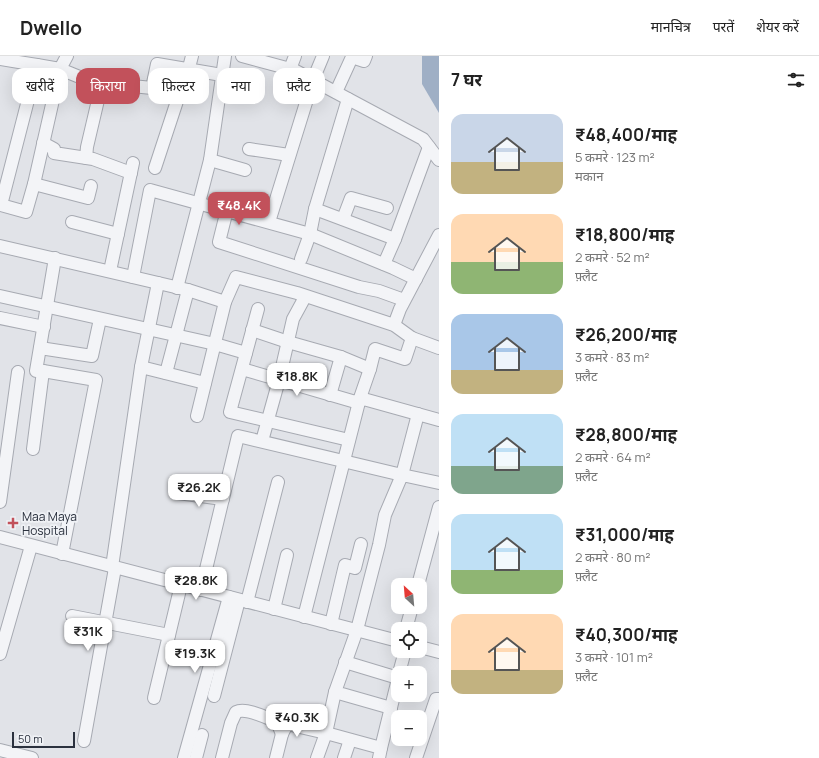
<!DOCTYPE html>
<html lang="hi">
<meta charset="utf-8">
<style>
body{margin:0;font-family:Manrope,"Noto Sans Devanagari",sans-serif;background:#f6f6f6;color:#222;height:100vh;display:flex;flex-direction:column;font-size:15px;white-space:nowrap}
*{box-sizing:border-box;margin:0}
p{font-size:13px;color:#767676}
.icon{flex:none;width:22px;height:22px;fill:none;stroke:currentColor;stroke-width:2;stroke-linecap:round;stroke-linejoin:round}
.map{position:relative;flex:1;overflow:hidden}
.sheet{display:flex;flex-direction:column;background:#fff;width:380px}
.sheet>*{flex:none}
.hud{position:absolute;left:12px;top:12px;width:367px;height:36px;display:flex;gap:8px}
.needle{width:26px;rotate:334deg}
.tools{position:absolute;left:391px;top:522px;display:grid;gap:8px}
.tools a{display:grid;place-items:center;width:36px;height:36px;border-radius:8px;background:#fff;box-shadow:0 4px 16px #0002;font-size:20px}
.scale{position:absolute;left:12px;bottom:10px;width:63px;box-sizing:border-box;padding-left:4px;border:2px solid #2b313e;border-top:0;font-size:11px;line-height:14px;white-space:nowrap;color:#2b313e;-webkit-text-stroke:3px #f0f2f6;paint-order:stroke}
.price{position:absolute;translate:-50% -34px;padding:0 9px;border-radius:8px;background:#fff;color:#222;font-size:13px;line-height:26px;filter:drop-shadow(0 1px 2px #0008)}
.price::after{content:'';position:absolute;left:50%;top:24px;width:12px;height:9px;margin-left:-6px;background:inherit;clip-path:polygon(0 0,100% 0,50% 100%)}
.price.current{background:#c2515b;color:#fff}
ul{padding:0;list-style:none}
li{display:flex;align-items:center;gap:12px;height:100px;padding:0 12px}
li span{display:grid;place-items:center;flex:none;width:112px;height:80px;border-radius:12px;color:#555}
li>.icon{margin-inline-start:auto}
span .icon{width:48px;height:48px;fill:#fffc;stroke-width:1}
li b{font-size:17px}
h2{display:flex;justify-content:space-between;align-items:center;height:48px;padding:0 12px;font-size:17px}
.pill{padding:0 14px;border-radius:12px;background:#fff;box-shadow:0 4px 16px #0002;font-size:14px;line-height:36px}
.pill.current{background:#c2515b;color:#fff}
header{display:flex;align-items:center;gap:24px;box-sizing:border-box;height:56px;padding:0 20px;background:#fff;border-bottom:1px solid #e0e0e0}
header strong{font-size:19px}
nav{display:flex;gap:22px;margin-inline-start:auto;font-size:14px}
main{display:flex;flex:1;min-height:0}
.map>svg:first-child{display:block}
</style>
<header>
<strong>Dwello</strong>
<nav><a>मानचित्र</a><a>परतें</a><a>शेयर करें</a></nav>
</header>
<main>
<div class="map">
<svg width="439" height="702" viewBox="0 0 439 702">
<rect width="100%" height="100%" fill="#e1e3e8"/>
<polygon fill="#9fafc5" points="422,0 439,0 439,57 422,28"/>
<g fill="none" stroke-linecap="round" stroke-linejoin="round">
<g stroke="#a7aab2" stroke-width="14">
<g id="minor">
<polyline points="67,0 60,13 34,128 26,156 1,149 37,9 60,13 82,22 102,27"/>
<polyline points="242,0 294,14 423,83 439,104"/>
<polyline points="0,3 37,9"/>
<polyline points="290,13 295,0"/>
<polyline points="336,36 352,1 364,5 366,0"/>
<polyline points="43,87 54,93 54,97 93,103 131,117"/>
<polyline points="249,93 289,99"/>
<polyline points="86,102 87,91 102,27 152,32 157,8 216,18"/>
<polyline points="210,104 225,0"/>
<polyline points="155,112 179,39 184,31 192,0"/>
<polyline points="34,128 88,142 91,130"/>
<polyline points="315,153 395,183"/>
<polyline points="227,154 219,186 359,231 379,235 404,244"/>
<polyline points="343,163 351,142 387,152"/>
<polyline points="72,166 118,178"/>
<polyline points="269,166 313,24 323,0"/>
<polyline points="0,190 188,234 225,246"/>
<polyline points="301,203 310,178 315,153 348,43"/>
<polyline points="384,208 395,183 429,91"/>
<polyline points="110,215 133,107"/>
<polyline points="133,221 150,134 310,178 393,212 416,223"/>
<polyline points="177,232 210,104 245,114"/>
<polyline points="0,240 215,288 246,297"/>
<polyline points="258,253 230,356 349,384"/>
<polyline points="0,262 44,271"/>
<polyline points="394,269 400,253 439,179"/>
<polyline points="412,282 439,292"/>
<polyline points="40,292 92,300 100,263"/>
<polyline points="141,311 205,327"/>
<polyline points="242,313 359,347"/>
<polyline points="43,315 96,324 62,498"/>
<polyline points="166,317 188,234"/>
<polyline points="330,339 341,301"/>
<polyline points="360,342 370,313"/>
<polyline points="197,360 225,246 236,221 297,237 394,269 412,282 405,303 375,293 370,313 341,301 288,286 252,274"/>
<polyline points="262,385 279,324 293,263 305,241"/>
<polyline points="33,393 43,315 36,315 55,202"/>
<polyline points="178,437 223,443"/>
<polyline points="0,446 18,316"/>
<polyline points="0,481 398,585"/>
<polyline points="112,511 141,311 158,227"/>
<polyline points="418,529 439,451"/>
<polyline points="201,534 238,380 402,419 418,358"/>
<polyline points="247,546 278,426"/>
<polyline points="274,553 287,499"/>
<polyline points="72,560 169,579"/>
<polyline points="304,561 360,342 439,364"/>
<polyline points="331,568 345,509 355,512 361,488"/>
<polyline points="406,573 412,551"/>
<polyline points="420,591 439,596"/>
<polyline points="0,598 31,490"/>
<polyline points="345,606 398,622"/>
<polyline points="399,617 405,595"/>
<polyline points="214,640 239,544"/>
<polyline points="154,642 181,529"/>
<polyline points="391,652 335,636 357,574 379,489 385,459 402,419 439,427"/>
<polyline points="84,685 115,512"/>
<polyline points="381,692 398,623"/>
<polyline points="0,694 32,702"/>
<polyline points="184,702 229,541"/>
<polyline points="196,702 202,679"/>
<path d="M222,702L231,667L236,656C246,651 267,662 277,666L282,678L287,668L326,677L335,636"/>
<polyline points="276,702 282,678"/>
<polyline points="317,702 326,677 381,692 379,702"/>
<polyline points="344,702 350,684"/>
<polyline points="416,702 436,643 439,643"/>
</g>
</g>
<use href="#minor" stroke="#f3f4f7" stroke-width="12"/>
</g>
<path fill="#c2515b" stroke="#f0f2f6" stroke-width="1.5" d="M11 461h4v4h4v4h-4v4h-4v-4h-4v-4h4z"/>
<g text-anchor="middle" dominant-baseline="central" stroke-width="3.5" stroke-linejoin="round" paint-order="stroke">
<g font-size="12" fill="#2b313e" stroke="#f0f2f6" text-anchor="start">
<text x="22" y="460">Maa Maya<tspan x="22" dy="14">Hospital</tspan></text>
</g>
</g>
</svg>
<div class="tools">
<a><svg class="needle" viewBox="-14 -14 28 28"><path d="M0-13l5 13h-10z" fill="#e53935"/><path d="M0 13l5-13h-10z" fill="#767676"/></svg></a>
<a><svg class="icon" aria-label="locate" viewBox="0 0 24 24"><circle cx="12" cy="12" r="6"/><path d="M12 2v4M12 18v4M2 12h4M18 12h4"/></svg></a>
<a>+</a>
<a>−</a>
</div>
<div class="scale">50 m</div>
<b class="price current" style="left:239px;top:170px">₹48.4K</b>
<b class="price" style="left:297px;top:341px">₹18.8K</b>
<b class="price" style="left:199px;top:452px">₹26.2K</b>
<b class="price" style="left:196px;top:545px">₹28.8K</b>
<b class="price" style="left:88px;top:596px">₹31K</b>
<b class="price" style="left:195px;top:618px">₹19.3K</b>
<b class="price" style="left:297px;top:682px">₹40.3K</b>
<div class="hud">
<a class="pill">खरीदें</a>
<a class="pill current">किराया</a>
<a class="pill">फ़िल्टर</a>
<a class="pill">नया</a>
<a class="pill">फ़्लैट</a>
</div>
</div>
<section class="sheet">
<h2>7 घर<svg class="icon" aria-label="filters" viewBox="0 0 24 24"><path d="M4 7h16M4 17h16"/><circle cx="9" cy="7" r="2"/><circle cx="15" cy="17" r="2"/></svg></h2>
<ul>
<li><span style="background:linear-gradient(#c9d6e8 60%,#c2b280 0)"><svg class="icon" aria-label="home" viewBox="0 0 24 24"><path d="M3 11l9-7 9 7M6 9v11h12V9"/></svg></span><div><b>₹48,400/माह</b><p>5 कमरे · 123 m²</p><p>मकान</p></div></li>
<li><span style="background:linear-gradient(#ffd9b3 60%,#8fb573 0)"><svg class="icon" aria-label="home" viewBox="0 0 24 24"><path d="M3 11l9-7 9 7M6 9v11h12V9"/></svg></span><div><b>₹18,800/माह</b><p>2 कमरे · 52 m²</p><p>फ़्लैट</p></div></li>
<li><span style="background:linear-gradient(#a9c7e8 70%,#c2b280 0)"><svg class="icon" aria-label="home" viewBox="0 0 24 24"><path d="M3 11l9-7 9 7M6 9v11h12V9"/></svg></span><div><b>₹26,200/माह</b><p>3 कमरे · 83 m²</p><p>फ़्लैट</p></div></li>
<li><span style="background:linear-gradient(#bfe0f5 65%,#7fa58c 0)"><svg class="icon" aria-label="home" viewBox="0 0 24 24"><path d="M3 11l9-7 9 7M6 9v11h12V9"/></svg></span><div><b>₹28,800/माह</b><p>2 कमरे · 64 m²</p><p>फ़्लैट</p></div></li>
<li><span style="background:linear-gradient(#bfe0f5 70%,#8fb573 0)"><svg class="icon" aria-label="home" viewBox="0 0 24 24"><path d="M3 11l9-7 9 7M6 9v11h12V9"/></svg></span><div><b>₹31,000/माह</b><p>2 कमरे · 80 m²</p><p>फ़्लैट</p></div></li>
<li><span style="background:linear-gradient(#ffd9b3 70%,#c2b280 0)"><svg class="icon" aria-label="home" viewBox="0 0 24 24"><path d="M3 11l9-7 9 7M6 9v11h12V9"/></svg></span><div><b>₹40,300/माह</b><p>3 कमरे · 101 m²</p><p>फ़्लैट</p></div></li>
</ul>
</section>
</main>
